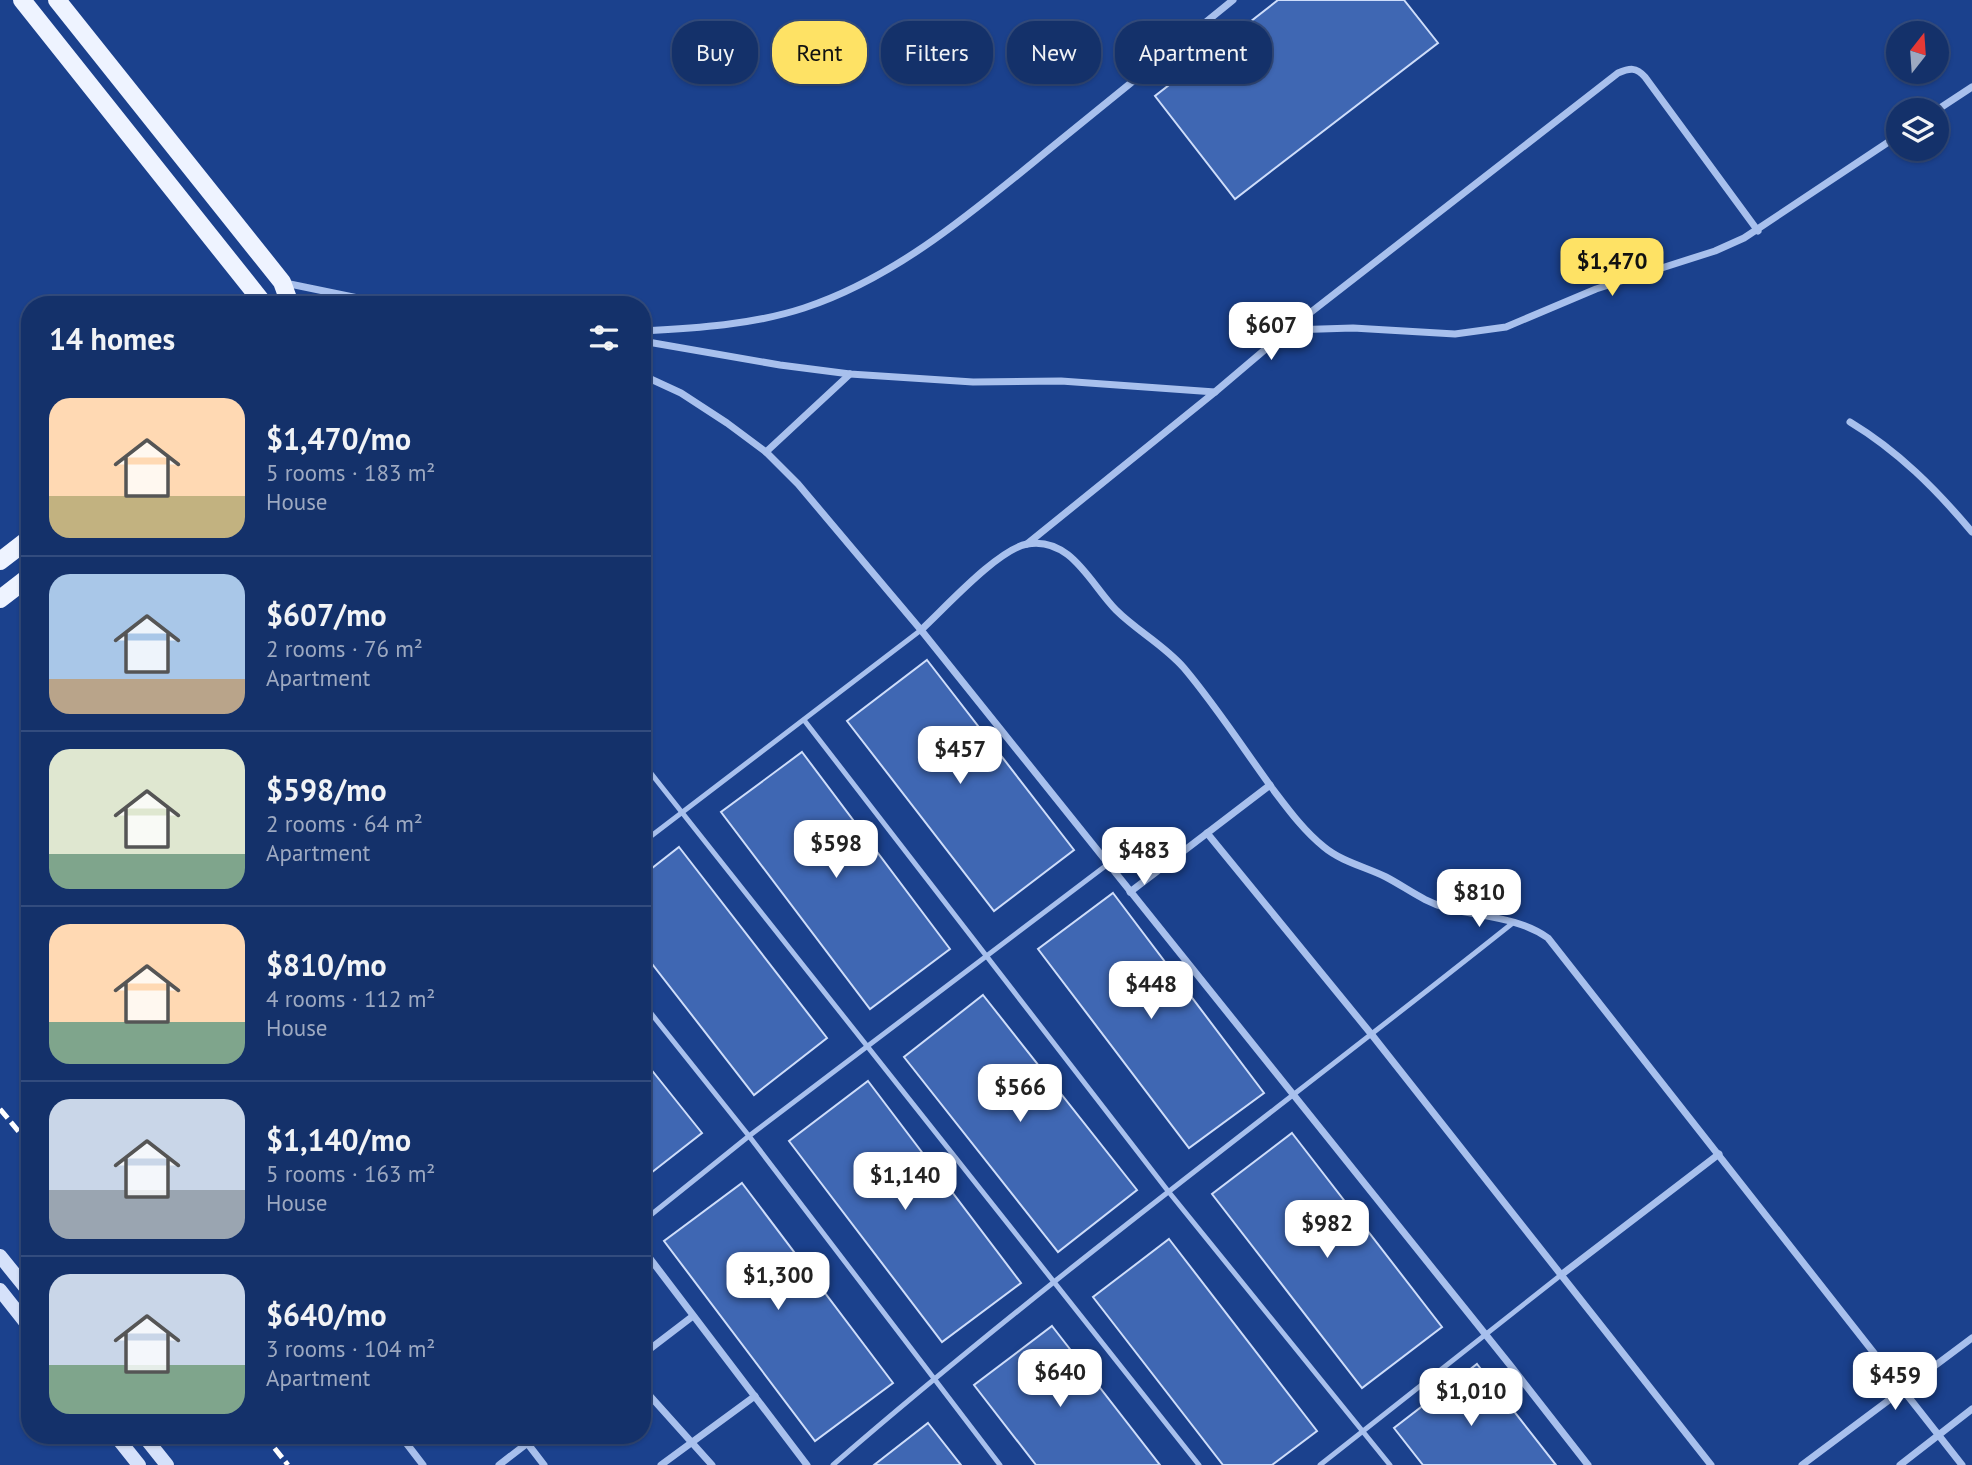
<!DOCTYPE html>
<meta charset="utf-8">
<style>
body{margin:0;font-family:"PT Sans",sans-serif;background:#1d3970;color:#f1f3f6;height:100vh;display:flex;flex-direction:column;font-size:26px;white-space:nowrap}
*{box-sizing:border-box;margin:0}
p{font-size:23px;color:#9da9c1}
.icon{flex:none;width:38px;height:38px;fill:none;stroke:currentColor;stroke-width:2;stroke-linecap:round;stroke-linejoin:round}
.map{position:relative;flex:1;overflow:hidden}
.drawer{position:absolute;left:21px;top:296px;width:630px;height:1148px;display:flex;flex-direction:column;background:#14316a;border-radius:28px;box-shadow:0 2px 5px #0004,0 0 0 2px #334c7e}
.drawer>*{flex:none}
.banner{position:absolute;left:672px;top:21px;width:665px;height:63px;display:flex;gap:14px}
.needle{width:46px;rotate:17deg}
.tools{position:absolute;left:1886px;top:21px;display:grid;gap:14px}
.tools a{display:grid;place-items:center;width:63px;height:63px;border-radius:50%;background:#14316a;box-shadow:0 2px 5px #0004,0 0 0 2px #334c7e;font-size:35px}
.price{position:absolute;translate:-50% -60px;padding:0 16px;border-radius:14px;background:#fff;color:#222;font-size:23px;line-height:46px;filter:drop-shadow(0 2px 4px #0008)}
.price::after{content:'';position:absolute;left:50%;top:42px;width:21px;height:16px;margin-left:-10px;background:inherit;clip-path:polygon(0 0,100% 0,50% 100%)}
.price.active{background:#fee265;color:#111}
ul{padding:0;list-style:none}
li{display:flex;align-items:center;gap:21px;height:175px;padding:0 28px}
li+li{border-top:2px solid #334c7e}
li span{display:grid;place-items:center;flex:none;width:196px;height:140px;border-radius:21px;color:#555}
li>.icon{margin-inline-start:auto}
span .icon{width:84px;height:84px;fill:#fffc;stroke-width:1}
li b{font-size:30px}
h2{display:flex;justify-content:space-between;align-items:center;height:84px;padding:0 28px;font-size:30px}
.tag{padding:0 24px;border-radius:28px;background:#14316a;box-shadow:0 2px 5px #0004,0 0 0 2px #334c7e;font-size:24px;line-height:63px}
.tag.active{background:#fee265;color:#111}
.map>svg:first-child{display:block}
</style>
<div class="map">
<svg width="1972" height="1465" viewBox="0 0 1972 1465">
<rect width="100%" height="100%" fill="#1b418d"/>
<g fill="#3f67b3" stroke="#ceddfa" stroke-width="2">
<polygon points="1278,0 1404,0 1438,43 1235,199 1155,96"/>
<polygon points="927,660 1074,850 994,911 847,721"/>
<polygon points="802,752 950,949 870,1009 721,812"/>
<polygon points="679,847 827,1038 754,1095 642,951 642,876"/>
<polygon points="1113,893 1264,1093 1189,1148 1038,949"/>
<polygon points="983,995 1137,1190 1058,1252 904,1057"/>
<polygon points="642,1058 702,1133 642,1180"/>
<polygon points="868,1081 1021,1283 942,1342 789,1141"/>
<polygon points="1292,1133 1442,1327 1362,1388 1212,1194"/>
<polygon points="742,1183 893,1383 815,1441 664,1241"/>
<polygon points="1169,1239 1317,1431 1272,1465 1223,1465 1093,1297"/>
<polygon points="1052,1326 1160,1465 1036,1465 974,1385"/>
<polygon points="1477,1364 1556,1465 1423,1465 1394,1428"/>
<polygon points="928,1423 961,1465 874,1465"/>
</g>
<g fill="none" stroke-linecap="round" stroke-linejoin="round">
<g stroke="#a8c0ed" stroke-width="5">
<polyline points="263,300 274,304"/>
<polyline points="804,720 1168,1191 1390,1465"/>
<polyline points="642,762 1199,1465"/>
<polyline points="642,843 921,630"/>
<polyline points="642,1002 749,1136 1000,1465"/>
<polyline points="642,1222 749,1136 1108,864"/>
<path d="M833,1465C1052,1275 1287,1103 1514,922"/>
<polyline points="1320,1465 1561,1275"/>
</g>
<g stroke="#a8c0ed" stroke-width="7">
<polyline points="1937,110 1972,87"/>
<polyline points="285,283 387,304"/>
<polyline points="1289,330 1353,328 1455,334 1506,327 1596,289 1715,251 1744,238 1899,135"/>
<path d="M642,331C697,328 752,325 804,308C898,277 976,209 1052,147C1112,98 1173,49 1233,0"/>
<path d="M642,341L780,365L850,374L973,382L1061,381L1215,392L1288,330L1618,73C1630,68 1636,67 1645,77L1758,231"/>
<polyline points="642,375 681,393 727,423 766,452 798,484 921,630 1510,1365 1588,1465"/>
<path d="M1850,422C1898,451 1936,489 1972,532"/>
<polyline points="766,452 850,374"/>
<polyline points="1027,544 1215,392"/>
<path d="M921,630C945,608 997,550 1027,544C1071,536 1091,585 1116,610C1137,631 1164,645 1184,668C1216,706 1243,748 1272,788C1288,809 1303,830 1324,847C1342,862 1366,867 1386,877C1407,888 1424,902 1447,908C1482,917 1518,917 1548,938L1962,1465"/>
<polyline points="1207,833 1372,1035 1711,1465"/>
<polyline points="1130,892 1270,785"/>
<polyline points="642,1248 807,1465"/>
<polyline points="1561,1275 1719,1154"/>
<polyline points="642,1355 693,1316"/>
<polyline points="642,1387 712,1465"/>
<polyline points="400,1435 423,1465"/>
<polyline points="521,1435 544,1465"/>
<polyline points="499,1465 538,1435"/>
<polyline points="661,1465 755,1396"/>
<polyline points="1802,1465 1972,1338"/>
<polyline points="1900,1465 1972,1409"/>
</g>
<g stroke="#d5e1fa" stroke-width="14">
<polyline points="0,1256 30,1293"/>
<polyline points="0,1290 30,1328"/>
<polyline points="115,1435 139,1465"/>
<polyline points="143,1435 167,1465"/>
</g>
<g stroke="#eef3ff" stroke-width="18">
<polyline points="22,0 260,299 261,304"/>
<polyline points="57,0 282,282 290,304"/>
<polyline points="0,561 30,538"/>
<polyline points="0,599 30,576"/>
</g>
<g stroke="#fff" stroke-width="5" stroke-dasharray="12 5" stroke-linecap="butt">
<polyline points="0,1109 30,1145"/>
<polyline points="264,1435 288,1465"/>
</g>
</g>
</svg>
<div class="tools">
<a><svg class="needle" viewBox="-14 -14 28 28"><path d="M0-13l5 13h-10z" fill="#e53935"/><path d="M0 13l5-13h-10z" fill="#9da9c1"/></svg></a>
<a><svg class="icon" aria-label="layers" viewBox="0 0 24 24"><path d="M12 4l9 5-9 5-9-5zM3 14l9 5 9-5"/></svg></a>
</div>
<b class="price active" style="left:1612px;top:298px">$1,470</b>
<b class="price" style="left:1271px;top:362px">$607</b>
<b class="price" style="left:960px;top:786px">$457</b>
<b class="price" style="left:836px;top:880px">$598</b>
<b class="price" style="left:1144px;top:887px">$483</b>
<b class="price" style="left:1479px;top:929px">$810</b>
<b class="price" style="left:1151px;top:1021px">$448</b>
<b class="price" style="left:1020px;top:1124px">$566</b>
<b class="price" style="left:905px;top:1212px">$1,140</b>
<b class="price" style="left:1327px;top:1260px">$982</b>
<b class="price" style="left:778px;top:1312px">$1,300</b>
<b class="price" style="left:1060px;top:1409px">$640</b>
<b class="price" style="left:1895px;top:1412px">$459</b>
<b class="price" style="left:1471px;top:1428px">$1,010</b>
<div class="banner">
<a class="tag">Buy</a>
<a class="tag active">Rent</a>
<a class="tag">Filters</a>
<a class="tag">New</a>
<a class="tag">Apartment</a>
</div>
<section class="drawer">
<h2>14 homes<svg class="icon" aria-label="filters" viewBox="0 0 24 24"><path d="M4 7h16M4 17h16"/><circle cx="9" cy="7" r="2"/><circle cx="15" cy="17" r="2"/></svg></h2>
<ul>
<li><span style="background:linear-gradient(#ffd9b3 70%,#c2b280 0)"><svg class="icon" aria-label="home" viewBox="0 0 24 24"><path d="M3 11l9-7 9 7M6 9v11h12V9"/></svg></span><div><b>$1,470/mo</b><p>5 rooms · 183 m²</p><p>House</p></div></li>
<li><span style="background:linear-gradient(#a9c7e8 75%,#b9a48a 0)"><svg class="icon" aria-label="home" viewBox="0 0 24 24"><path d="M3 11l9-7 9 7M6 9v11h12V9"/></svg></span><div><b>$607/mo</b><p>2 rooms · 76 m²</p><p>Apartment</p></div></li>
<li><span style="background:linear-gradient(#dfe7d0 75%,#7fa58c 0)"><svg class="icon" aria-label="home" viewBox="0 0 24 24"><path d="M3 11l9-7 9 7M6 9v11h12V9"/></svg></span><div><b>$598/mo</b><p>2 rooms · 64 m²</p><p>Apartment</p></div></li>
<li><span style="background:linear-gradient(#ffd9b3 70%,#7fa58c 0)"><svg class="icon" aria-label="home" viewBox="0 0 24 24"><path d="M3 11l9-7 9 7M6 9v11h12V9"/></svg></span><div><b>$810/mo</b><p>4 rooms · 112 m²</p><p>House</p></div></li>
<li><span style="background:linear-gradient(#c9d6e8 65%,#9aa5b1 0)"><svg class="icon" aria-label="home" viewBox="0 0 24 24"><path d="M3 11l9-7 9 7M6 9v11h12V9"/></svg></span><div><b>$1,140/mo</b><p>5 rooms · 163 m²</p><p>House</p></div></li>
<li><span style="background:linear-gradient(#c9d6e8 65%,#7fa58c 0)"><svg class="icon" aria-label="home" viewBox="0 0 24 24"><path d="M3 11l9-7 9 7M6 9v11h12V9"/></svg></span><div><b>$640/mo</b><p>3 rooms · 104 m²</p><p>Apartment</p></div></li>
</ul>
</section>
</div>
